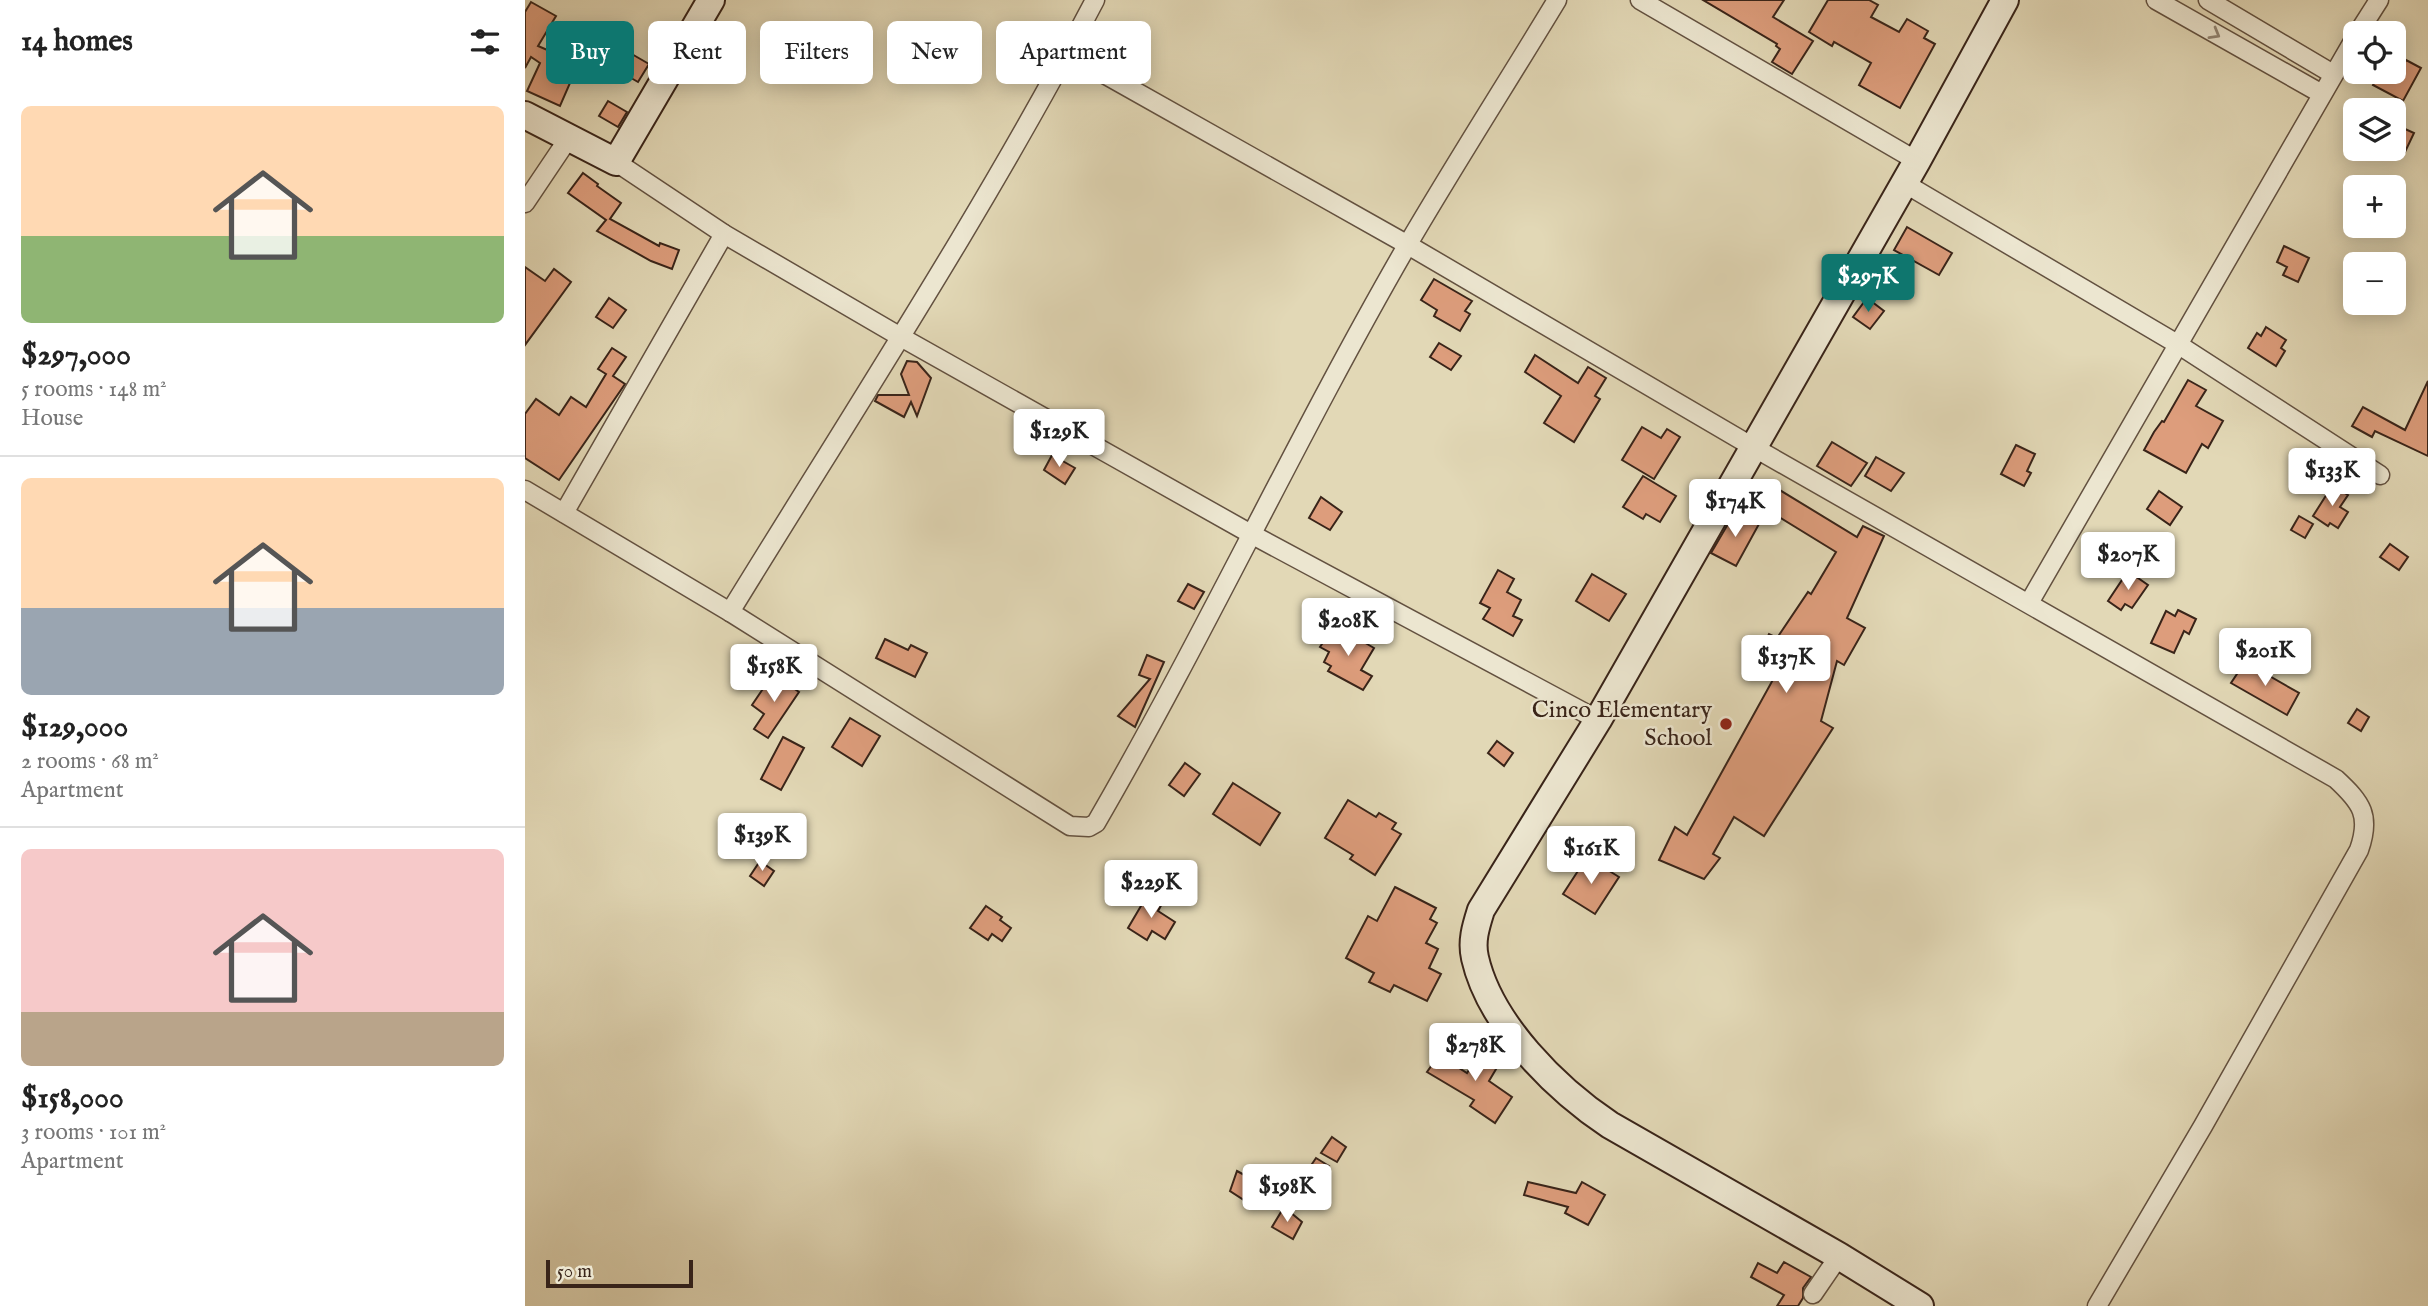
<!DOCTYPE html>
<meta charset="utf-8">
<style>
body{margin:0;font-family:"IM FELL English",serif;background:#f6f6f6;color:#222;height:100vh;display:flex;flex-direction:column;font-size:26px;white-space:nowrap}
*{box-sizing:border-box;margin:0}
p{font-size:23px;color:#767676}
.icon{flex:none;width:38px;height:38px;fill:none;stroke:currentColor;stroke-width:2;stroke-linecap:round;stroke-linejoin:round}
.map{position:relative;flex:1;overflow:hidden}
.side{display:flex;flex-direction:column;background:#fff;width:525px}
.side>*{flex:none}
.guide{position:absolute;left:21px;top:21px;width:665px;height:63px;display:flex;gap:14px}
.buttons{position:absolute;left:1818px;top:21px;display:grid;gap:14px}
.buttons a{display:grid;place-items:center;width:63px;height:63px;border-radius:10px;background:#fff;box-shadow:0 4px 18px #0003;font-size:35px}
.scale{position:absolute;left:21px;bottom:18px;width:147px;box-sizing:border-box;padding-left:7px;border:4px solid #392419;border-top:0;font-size:19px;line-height:24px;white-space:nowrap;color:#392419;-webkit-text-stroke:5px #ece6d0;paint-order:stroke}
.price{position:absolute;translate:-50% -60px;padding:0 16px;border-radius:7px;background:#fff;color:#222;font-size:23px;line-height:46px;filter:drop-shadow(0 2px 4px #0008)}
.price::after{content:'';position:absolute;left:50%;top:42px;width:21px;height:16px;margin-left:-10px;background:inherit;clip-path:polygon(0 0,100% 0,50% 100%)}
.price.current{background:#0f766e;color:#fff}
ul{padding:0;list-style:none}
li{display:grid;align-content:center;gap:14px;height:371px;padding:0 21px}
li+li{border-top:2px solid #e0e0e0}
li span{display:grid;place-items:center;height:217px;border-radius:10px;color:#555}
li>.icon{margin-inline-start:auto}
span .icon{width:126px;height:126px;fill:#fffc;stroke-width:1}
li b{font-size:30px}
h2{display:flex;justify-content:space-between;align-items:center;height:84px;padding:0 21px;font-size:30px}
.tag{padding:0 24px;border-radius:10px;background:#fff;box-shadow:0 4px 18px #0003;font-size:24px;line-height:63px}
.tag.current{background:#0f766e;color:#fff}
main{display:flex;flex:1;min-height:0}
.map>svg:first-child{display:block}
</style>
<main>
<section class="side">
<h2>14 homes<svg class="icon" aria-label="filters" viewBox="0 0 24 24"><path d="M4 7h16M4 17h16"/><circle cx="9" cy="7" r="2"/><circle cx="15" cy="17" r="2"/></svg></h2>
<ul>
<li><span style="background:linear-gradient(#ffd9b3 60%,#8fb573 0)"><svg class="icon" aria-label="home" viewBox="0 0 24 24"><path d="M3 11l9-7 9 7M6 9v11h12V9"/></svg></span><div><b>$297,000</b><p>5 rooms · 148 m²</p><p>House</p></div></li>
<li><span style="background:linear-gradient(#ffd9b3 60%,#9aa5b1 0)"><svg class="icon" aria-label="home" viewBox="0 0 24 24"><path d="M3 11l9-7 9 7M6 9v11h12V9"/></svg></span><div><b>$129,000</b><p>2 rooms · 68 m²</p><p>Apartment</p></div></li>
<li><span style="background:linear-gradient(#f6c9c9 75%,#b9a48a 0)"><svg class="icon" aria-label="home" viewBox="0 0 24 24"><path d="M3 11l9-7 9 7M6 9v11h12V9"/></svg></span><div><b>$158,000</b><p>3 rooms · 101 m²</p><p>Apartment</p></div></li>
</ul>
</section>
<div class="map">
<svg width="1903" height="1306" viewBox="0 0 1903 1306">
<rect width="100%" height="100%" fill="#e2d8b6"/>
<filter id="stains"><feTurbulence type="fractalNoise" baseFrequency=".00286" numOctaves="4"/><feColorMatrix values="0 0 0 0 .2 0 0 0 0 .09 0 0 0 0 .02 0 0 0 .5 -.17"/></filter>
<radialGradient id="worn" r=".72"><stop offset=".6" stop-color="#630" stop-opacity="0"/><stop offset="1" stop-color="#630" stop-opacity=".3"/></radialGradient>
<g fill="#dd9d7c" stroke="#392419" stroke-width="2">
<polygon points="1178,0 1259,0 1248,17 1288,41 1267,74 1247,62 1255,49 1251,46 1252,44"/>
<polygon points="1303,0 1344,0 1353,5 1346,17 1374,32 1382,19 1403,31 1399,38 1410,44 1375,108 1334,85 1346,63 1309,42 1307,46 1284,32"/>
<polygon points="6,2 31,16 13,46 34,55 29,65 43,71 39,80 45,83 35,106 2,91 15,63 6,57 0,68 0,12"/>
<polygon points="105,53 124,64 113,82 94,71"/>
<polygon points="1869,59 1879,65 1881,60 1896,68 1878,101 1848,85 1855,72 1869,72"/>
<polygon points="83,101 102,112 93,127 74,116"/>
<polygon points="1869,124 1889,133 1880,152 1869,147"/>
<polygon points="58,173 73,184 72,186 96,203 85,219 134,246 135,243 154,250 147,269 126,261 72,231 81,220 43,193"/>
<polygon points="1382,227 1427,253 1414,275 1369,250"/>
<polygon points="1759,246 1784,258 1773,282 1758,275 1762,267 1752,262"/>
<polygon points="0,267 20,281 29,269 46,282 0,345"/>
<polygon points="909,279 947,301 940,311 945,314 935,331 909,316 912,310 896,300"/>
<polygon points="84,298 101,310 88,328 71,317"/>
<polygon points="1342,298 1359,311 1345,329 1328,317"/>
<polygon points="1741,327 1761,340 1756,348 1760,351 1751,366 1723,348 1732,333 1736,336"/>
<polygon points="914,343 936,356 926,370 905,357"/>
<polygon points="87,348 101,357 88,376 100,384 34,480 0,458 0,414 11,399 34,415 46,397 61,407 81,374 73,369"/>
<polygon points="1010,355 1053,383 1063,367 1081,378 1070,396 1075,399 1049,442 1019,423 1036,396 1000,372"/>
<polygon points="382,361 392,362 406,378 392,416 386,402 379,417 350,401 353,395 384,395 376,374"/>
<polygon points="1663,380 1681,390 1671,406 1698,421 1683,448 1677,444 1661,473 1619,450 1629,432 1637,421 1639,422"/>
<polygon points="1903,381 1903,456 1850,431 1847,437 1827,426 1838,407 1880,430"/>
<polygon points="1117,427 1136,438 1142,429 1155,437 1129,479 1097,460"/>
<polygon points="1307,442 1342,463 1326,486 1292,466"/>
<polygon points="1491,445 1510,454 1502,471 1506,473 1499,486 1476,474"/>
<polygon points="527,455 550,468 540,484 519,470"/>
<polygon points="1351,457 1379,473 1366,491 1340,476"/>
<polygon points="1118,476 1151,496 1135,522 1121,514 1118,519 1098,507"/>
<polygon points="1248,486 1332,537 1338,526 1359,536 1322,618 1340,628 1319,665 1312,661 1296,721 1308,728 1239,836 1209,817 1188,854 1195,858 1179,879 1134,860 1150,827 1162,835 1255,667 1234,655 1244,634 1252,638 1283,592 1286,594 1311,552 1236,506"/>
<polygon points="1807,486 1823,495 1815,507 1823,512 1813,528 1805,523 1803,526 1788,516"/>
<polygon points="1634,491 1657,507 1645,525 1622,509"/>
<polygon points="796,497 817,512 805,530 784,518"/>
<polygon points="1210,512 1234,524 1211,566 1186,553"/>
<polygon points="1774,516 1788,524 1780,538 1766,530"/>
<polygon points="1865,544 1883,557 1874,570 1855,557"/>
<polygon points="973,570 989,579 982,592 996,600 988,616 997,620 988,636 958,619 965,608 955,603"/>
<polygon points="1603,571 1623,585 1607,608 1600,604 1596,610 1583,601"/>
<polygon points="1067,574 1101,594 1084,621 1051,601"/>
<polygon points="663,584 679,592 669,609 653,601"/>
<polygon points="1653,610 1671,619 1664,634 1659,631 1649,653 1626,643 1641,611 1650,616"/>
<polygon points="818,630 849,648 836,670 847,676 838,690 803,671 806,666 799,662 804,652 795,647 805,632 813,637"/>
<polygon points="360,639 383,650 386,645 402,653 390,677 351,658"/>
<polygon points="622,655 639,662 610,727 593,716 625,679 614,675"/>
<polygon points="1720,662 1774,693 1762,715 1706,683"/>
<polygon points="248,674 274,692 243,738 229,729 239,714 227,705"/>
<polygon points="1832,709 1844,717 1836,731 1823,723"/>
<polygon points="325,718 355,736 337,766 307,747"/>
<polygon points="258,737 279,748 256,790 236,779"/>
<polygon points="972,741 988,753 979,766 963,753"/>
<polygon points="660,763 675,774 659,796 644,785"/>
<polygon points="708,783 755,813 735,845 688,814"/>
<polygon points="823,800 851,817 854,813 871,823 867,829 876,834 850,875 825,859 828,855 800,838"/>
<polygon points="1062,857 1094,877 1070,914 1038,894"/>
<polygon points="235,861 249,871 239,886 225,876"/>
<polygon points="870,887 911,908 905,919 912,923 901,943 913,949 904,968 916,974 902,1001 869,985 865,992 844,982 849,973 821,958 843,916 852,921"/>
<polygon points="623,894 638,902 633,911 650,922 640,939 627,931 622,940 603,928"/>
<polygon points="461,906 477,917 475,920 486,928 477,941 467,934 463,940 445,928"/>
<polygon points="958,1047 977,1059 964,1081 987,1097 970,1123 945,1106 949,1100 902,1072 914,1055 942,1073"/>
<polygon points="807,1137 821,1147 812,1162 796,1153"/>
<polygon points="791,1158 804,1166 792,1188 777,1179"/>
<polygon points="712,1171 734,1183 725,1204 705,1191"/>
<polygon points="1003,1182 1051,1193 1057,1182 1080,1195 1063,1225 1040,1213 1043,1207 999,1195"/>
<polygon points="759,1207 777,1222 768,1239 747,1227"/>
<polygon points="1259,1262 1286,1277 1278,1288 1278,1298 1273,1306 1252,1306 1259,1295 1226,1277 1233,1263 1252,1273"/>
</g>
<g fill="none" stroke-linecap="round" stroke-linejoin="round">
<g stroke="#635140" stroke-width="21">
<g id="street">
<polyline points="1115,0 1392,161"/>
<polyline points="1631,0 1797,94"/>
<polyline points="1683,0 1808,74"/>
<polyline points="1833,33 1854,0"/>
<path d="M542,53L883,245L1228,447L1811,779C1837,803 1846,816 1834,850L1678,1126L1572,1306"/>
<polyline points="91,162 199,234 374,336 726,534 1073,720"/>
<polyline points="1379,183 1654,345 1855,475"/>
<polyline points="0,203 43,139"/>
<path d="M0,490L205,612L545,826L564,827L571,823C681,633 773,434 883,244C931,162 983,81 1032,0"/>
<polyline points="39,513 199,234"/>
<polyline points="1504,603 1830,38"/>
<path d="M205,612C329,410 460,210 570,0"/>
<polyline points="1288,1294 1314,1256"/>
</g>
</g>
<g stroke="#392419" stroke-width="30">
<g id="secondary">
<polyline points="0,115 91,162 186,0"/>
<path d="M1395,1306L1314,1256L1085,1125C1031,1089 965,1024 950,958C946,941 951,926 956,910L1073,720L1392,161L1480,0"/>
</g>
</g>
<use href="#street" stroke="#ece6d0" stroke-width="18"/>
<use href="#secondary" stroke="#ece6d0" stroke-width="26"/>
</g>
<defs><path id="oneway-chevron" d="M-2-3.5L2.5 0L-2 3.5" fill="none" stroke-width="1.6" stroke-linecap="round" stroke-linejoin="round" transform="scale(1.75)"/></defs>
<use stroke="#928574" href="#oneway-chevron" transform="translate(1690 34) rotate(30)"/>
<circle fill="#8f2418" stroke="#ece6d0" stroke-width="2.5" cx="1201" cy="724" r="7"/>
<g text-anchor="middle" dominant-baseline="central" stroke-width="5" stroke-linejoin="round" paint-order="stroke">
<g font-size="24" fill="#392419" stroke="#ece6d0" text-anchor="end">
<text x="1187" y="710">Cinco Elementary<tspan x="1187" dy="28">School</tspan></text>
</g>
</g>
<rect width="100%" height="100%" filter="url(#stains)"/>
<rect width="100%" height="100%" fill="url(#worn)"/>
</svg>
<div class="buttons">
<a><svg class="icon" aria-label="locate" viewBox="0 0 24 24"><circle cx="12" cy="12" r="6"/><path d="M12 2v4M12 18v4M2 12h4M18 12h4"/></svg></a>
<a><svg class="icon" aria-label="layers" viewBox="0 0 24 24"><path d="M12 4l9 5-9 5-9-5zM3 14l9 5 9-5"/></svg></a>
<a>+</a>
<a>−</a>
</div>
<div class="scale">50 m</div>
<b class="price current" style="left:1343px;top:314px">$297K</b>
<b class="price" style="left:534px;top:469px">$129K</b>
<b class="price" style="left:1807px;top:508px">$133K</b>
<b class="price" style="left:1210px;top:539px">$174K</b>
<b class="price" style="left:1603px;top:592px">$207K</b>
<b class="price" style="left:823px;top:658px">$208K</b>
<b class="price" style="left:1740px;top:688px">$201K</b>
<b class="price" style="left:1261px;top:695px">$137K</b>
<b class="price" style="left:249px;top:704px">$158K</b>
<b class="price" style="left:237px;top:873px">$139K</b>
<b class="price" style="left:1066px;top:886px">$161K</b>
<b class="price" style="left:626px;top:920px">$229K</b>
<b class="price" style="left:950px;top:1083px">$278K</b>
<b class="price" style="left:762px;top:1224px">$198K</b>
<div class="guide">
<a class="tag current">Buy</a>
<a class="tag">Rent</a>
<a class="tag">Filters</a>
<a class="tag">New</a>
<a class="tag">Apartment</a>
</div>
</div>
</main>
